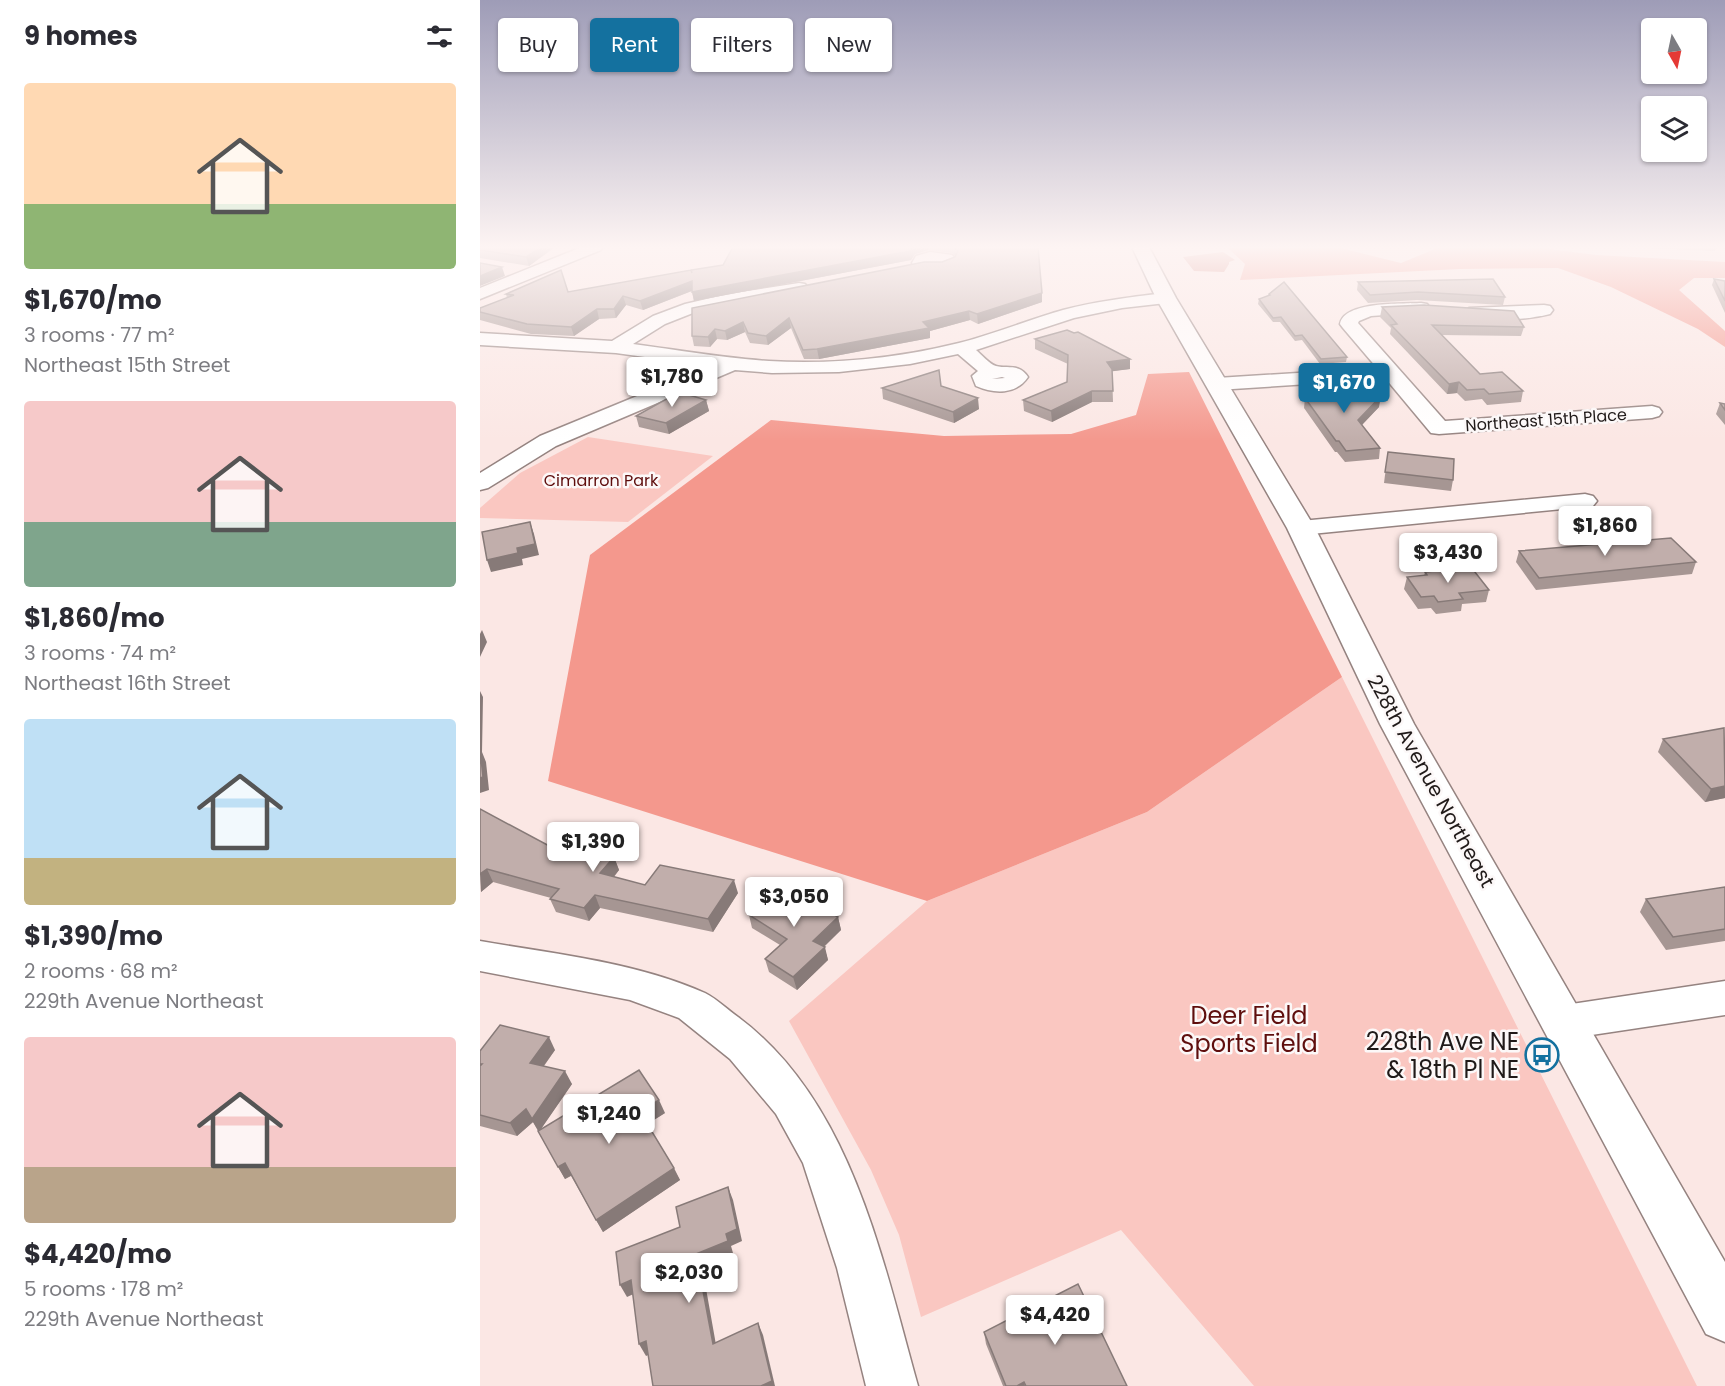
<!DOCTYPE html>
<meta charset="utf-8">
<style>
body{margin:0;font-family:Poppins,sans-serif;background:#f2f2f3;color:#2b2b33;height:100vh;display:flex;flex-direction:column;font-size:22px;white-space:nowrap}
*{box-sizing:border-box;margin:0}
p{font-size:20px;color:#7c7c81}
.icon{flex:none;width:33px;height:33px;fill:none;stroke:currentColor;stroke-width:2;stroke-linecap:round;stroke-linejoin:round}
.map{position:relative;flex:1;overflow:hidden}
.details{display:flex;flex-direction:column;background:#fff;width:480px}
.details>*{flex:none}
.top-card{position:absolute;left:18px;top:18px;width:570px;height:54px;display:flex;gap:12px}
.needle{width:39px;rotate:171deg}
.controls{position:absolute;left:1161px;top:18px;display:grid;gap:12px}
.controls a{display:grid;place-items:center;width:66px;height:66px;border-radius:6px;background:#fff;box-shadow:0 2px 4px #0004;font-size:30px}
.price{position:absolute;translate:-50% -51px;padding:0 14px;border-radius:6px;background:#fff;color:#222;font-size:20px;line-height:39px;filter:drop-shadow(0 2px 3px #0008)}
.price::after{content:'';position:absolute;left:50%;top:36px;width:18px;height:14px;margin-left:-9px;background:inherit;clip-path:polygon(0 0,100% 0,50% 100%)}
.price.active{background:#14719f;color:#fff}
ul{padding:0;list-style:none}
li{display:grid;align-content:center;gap:12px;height:318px;padding:0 24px}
li span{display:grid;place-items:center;height:186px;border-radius:6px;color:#555}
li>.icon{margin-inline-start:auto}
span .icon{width:108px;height:108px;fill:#fffc;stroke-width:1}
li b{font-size:26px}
h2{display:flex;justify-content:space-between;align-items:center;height:72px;padding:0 24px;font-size:26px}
.pill{padding:0 21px;border-radius:6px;background:#fff;box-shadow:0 2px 4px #0004;font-size:21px;line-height:54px}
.pill.active{background:#14719f;color:#fff}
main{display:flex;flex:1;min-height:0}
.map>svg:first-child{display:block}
</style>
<main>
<section class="details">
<h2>9 homes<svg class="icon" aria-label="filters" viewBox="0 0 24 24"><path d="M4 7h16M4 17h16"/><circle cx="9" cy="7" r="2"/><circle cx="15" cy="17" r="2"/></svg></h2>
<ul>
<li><span style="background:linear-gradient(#ffd9b3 65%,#8fb573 0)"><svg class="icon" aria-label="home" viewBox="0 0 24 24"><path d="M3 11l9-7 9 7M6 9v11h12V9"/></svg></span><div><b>$1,670/mo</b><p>3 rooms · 77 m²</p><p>Northeast 15th Street</p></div></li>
<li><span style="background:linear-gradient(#f6c9c9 65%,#7fa58c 0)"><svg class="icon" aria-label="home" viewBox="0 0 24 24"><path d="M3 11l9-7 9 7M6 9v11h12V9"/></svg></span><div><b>$1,860/mo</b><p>3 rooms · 74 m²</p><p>Northeast 16th Street</p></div></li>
<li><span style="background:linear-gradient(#bfe0f5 75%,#c2b280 0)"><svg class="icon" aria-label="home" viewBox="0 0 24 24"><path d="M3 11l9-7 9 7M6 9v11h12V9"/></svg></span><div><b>$1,390/mo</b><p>2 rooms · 68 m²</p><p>229th Avenue Northeast</p></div></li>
<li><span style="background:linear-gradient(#f6c9c9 70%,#b9a48a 0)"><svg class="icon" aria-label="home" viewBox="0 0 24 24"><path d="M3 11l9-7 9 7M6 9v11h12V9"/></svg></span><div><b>$4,420/mo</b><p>5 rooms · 178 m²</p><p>229th Avenue Northeast</p></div></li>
</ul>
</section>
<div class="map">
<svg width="1245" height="1386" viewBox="0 0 1245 1386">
<rect width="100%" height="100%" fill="#fbe7e4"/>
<g fill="#fac7c1">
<polygon points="108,437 233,456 148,522 0,518 0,508 40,473"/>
<polygon points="862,677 1217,1386 774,1386 641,1230 441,1317 419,1235 391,1170 309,1021 447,901 667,812"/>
</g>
<g fill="#f4988d">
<polygon points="747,247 856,247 921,263 955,249 954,247 1053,247 1116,255 1245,262 1245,278 1214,278 1199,290 1245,331 1245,347 1218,329 1131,287 1078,268 980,269 760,280 765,264"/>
<polygon points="709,372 862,677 667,812 447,901 68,781 110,555 291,420 464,436 591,434 656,415 668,374"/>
</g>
<polygon fill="#d0786e" points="743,252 755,260 749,262 749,264 744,272 714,271 703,257"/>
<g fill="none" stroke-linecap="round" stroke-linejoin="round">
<g stroke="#958380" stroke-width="3">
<g id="street">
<polygon points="102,247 123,247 121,250 0,299 0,288"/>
<path d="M450,252L472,255L477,261C466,273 448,270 434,266L432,263L436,256Z"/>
<path d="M319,283L325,284L328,288L325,292L218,311L185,324L153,344C198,350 243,358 289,361C351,365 419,358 479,343C514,334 548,320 583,310C617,301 651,297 686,293L692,294L695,298L692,302L686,303L642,308L594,318L496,350C501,354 509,364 516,366C527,369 539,363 548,377C536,395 514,394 496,386L492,376L498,371L478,354L430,364L359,372L292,373L255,370L76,446L8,488L0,490V473L60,436L230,366L136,353L0,345V333L132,341L173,316L205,304L248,294ZM522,377L525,378L512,379Z"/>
<path d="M941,303L947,304L950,308L947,312L891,316L879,321L878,323L965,421L1172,406L1179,408L1182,412L1179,416L1172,418L959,434L951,433L906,379L737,390L730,388L727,384L730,380L737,378L897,368L863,328L860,324C864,301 922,304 941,303Z"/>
<path d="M1064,305L1070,306L1073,310L1070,314C1046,320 1013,322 989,316L986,312L989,308Z"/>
<polygon points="1105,494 1113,496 1117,501 1113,506 821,535 812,533 809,528 812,523 821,521"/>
<path d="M0,941C75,954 155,962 225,993C237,999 248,1010 258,1017C371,1101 402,1258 438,1386H386L357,1268L323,1163L296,1114L250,1059L199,1018L150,1000L0,971Z"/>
<polygon points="1245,981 1245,1015 1085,1039 1071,1034 1065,1022 1071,1010 1085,1005"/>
</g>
</g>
<g stroke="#958380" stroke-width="3">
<polygon id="secondary" points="652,247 669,247 696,298 835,528 934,724 1245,1262 1245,1342 1226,1334 900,724 807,528 676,298"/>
</g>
<use href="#street" fill="#fff" fill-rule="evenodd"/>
<use href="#secondary" fill="#fff" fill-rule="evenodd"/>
</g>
<g fill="#a69693">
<polygon points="0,247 75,247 49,266 0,258"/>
<polygon points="253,247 558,247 562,302 498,324 490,320 450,331 450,338 339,359 324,359 311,328 288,345 270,343 265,332 247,340 237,339 230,347 214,346 212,336 462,262 475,256 472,253 449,250 435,254 431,260 214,301 212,291 163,310 146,305 136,318 119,319 94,336 51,334 0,320 0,308 27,298 26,294 88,292 243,265"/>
<polygon points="1147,247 1236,247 1235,251"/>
<polygon points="1234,279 1245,281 1245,313 1232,285"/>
<polygon points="878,282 1025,297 1023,305 937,300 888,303 877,290"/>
<polygon points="789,294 867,357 866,362 840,364 822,340 815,341 800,322 793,322 778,304 779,299 789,296"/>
<polygon points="902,307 1044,327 1041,336 961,335 1000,374 1043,391 1041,402 1007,405 1002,399 985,401 977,393 967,394 910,334 911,328 900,317"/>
<polygon points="555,339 650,369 632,371 633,402 612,402 572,422 544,411 543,400 587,382 588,364 555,349"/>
<polygon points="461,386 499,409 474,423 403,399 402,388"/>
<polygon points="825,398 899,407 882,425 900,448 899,459 865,462 857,452 855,452 824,408"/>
<polygon points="226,400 229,411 189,434 159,427 156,416"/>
<polygon points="1240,403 1245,404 1245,425 1236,414"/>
<polygon points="908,452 973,480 971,491 904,483"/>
<polygon points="1039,551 1216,562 1212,574 1056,590 1036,562"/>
<polygon points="945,572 1009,590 1006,602 982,604 981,611 956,614 951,608 938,609 924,589 927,577 944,576"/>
<polygon points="1183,739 1245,798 1225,802 1178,752"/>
<polygon points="0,809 73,848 134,857 139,870 134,877 165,885 258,893 233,932 120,908 109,921 76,912 70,899 71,898 13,882 1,892"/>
<polygon points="1245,887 1245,941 1186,950 1160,912 1166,899"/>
<polygon points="269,915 358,917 361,930 344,947 348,960 317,990 289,972 285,959 300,945 272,928"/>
<polygon points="75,1050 64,1066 92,1084 60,1130 185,1113 167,1124 200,1180 123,1232 91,1176 85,1179 53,1122 37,1136 0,1126 0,1051"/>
<polygon points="504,1332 647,1386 523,1386 506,1344"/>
</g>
<g fill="#877a78">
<polygon points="61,247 75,247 49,266 46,257"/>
<polygon points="433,247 449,247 449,250 435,254 431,260 214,301 212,292"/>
<polygon points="22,267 25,276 0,286 0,276"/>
<polygon points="212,281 214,290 163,310 160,301"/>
<polygon points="562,293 562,302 498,324 497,314"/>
<polygon points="143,296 146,305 136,318 134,309"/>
<polygon points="117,309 119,319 94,336 91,327"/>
<polygon points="489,311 490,320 450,331 450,338 339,359 337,349"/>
<polygon points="309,318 311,328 288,345 286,336"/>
<polygon points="263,322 265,332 247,340 245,331"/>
<polygon points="235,329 237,339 230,347 228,337"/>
<polygon points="650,359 650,369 627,372 627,362"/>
<polygon points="979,382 977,393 967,394 969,384"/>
<polygon points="612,391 612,402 572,422 571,411"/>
<polygon points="901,396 899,407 877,430 878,420"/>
<polygon points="498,398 499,409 474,423 473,412"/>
<polygon points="226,400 229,411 189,434 186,423"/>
<polygon points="50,522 54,534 59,555 42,559 43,565 11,572 7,560 37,548"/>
<polygon points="2,630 7,642 0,657 0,634"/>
<polygon points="0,691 3,697 2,752 6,762 9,790 0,793"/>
<polygon points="1245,786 1245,798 1225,802 1231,789"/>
<polygon points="134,857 139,870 126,886 120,873"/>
<polygon points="7,869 13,882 1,892 0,874"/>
<polygon points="254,880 258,893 233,932 228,919"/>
<polygon points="115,895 120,908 109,921 104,908"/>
<polygon points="358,917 361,930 336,954 333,941"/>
<polygon points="345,947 348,960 317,990 313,977"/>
<polygon points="69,1037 75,1050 57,1075 50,1063"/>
<polygon points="85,1071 92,1084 59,1132 53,1122 37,1136 30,1123"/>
<polygon points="179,1100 185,1113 166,1125 160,1112"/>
<polygon points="85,1163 92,1175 85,1179 78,1167"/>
<polygon points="194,1168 200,1180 123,1232 116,1220"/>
<polygon points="248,1187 253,1200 262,1241 251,1246 253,1253 222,1266 238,1356 233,1344 216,1254 246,1234"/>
<polygon points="151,1280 158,1292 147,1297 140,1285"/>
<polygon points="278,1323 283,1335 295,1386 281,1386"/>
<polygon points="166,1341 173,1353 166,1356 159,1344"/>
<polygon points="544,1382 545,1386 537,1386"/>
</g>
<g fill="#c1aeab" stroke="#877a78" stroke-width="1.5">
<polygon points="0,247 61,247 46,257 0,250"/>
<polygon points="253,247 433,247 430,251 212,292 212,281 160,301 143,296 134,309 117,309 91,327 47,324 0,312 0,308 34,295 26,294 81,270 88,292 211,270 212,273 211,270 243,265"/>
<polygon points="474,247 558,247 562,293 497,314 489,311 443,322 449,328 337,349 323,350 309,318 286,336 268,333 263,322 245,331 235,329 228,337 212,336 212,308 444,262 462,262 475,257 478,251"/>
<polygon points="0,263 22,267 0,276"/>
<polygon points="1013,279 1025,297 938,292 890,295 878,282"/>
<polygon points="1234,279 1245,281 1245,301"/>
<polygon points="804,282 867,357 841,359 822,335 815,336 801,317 793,318 779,299 790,295 789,294"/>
<polygon points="944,305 1034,311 1044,327 952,325 1000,374 1022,372 1043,391 1009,394 1004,389 987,390 979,382 969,384 911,325 917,324 902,307"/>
<polygon points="587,330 594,333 598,332 650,359 627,362 632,369 633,391 612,391 571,411 543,400 587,382 588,355 555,339"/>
<polygon points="459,370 461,386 498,398 473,412 402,388"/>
<polygon points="841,382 901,396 878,420 900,448 866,451 859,441 856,441 825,398"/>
<polygon points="199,392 226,400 186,423 156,416"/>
<polygon points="1240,403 1245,404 1245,410"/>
<polygon points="908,452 974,459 973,480 905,472"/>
<polygon points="50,522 55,544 37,548 38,553 7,560 2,532"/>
<polygon points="1191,538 1216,562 1059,578 1039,551"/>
<polygon points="991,567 1009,590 979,593 983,599 958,602 954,596 941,597 927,577 947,575 945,572"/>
<polygon points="1244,728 1245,786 1231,789 1183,739"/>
<polygon points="0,749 3,777 0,778"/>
<polygon points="0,809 73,848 78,842 134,857 120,873 165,885 180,865 254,880 228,919 115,895 104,908 70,899 79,889 7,869 0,874"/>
<polygon points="303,885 358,917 333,941 345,947 313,977 285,959 307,939 269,915"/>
<polygon points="1245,887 1245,929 1193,937 1166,899"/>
<polygon points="20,1025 69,1037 50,1063 85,1071 52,1119 46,1109 30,1123 0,1115 0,1066 2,1064 0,1064 0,1051"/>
<polygon points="159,1070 179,1100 160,1112 194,1168 116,1220 85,1163 78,1167 58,1131"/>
<polygon points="248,1187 257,1229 246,1234 248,1241 216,1254 233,1344 278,1323 292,1381 281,1386 173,1386 166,1341 159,1344 151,1280 140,1285 136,1252 200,1227 196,1207"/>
<polygon points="598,1284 647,1386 546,1386 544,1382 537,1386 526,1386 504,1332"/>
</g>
<linearGradient id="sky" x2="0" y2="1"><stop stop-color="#9e9cb7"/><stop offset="0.56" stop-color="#fdf4f3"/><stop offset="1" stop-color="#fdf4f3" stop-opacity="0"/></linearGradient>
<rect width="1245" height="441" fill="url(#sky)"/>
<defs>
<g id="bus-ring" transform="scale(1.725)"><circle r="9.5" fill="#fcf8f8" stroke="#14719f" stroke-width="1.5"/><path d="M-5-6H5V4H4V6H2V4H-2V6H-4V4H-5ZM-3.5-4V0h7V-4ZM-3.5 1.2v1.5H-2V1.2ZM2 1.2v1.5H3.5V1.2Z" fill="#14719f"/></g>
</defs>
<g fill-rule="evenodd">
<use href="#bus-ring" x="1062" y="1055"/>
</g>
<g text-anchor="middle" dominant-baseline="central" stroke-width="5" stroke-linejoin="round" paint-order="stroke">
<g font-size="16" fill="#201a19" stroke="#fcf8f8">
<text transform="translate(1066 420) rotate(-4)">Northeast 15th Place</text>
</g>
<g font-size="16" fill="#5f0e0d" stroke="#fcf8f8">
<text x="121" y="480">Cimarron Park</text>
</g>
<g font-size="20" fill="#201a19" stroke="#fcf8f8">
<text transform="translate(951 781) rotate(61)">228th Avenue Northeast</text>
</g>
<g font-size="24" fill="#5f0e0d" stroke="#fcf8f8">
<text x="769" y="1015">Deer Field<tspan x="769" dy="28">Sports Field</tspan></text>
</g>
<g font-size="24" fill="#201a19" stroke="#fcf8f8" text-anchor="end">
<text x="1039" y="1041">228th Ave NE<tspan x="1039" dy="28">&amp; 18th Pl NE</tspan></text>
</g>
</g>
</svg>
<div class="controls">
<a><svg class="needle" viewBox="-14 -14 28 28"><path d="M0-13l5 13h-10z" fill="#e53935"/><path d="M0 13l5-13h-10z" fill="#7c7c81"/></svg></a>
<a><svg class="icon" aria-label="layers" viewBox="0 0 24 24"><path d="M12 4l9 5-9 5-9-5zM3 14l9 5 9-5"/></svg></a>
</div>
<b class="price" style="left:192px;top:408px">$1,780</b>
<b class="price active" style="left:864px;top:414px">$1,670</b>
<b class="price" style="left:1125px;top:557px">$1,860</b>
<b class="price" style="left:968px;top:584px">$3,430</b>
<b class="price" style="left:113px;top:873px">$1,390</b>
<b class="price" style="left:314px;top:928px">$3,050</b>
<b class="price" style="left:129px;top:1145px">$1,240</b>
<b class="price" style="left:209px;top:1304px">$2,030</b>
<b class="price" style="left:575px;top:1346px">$4,420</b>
<div class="top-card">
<a class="pill">Buy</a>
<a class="pill active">Rent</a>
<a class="pill">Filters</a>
<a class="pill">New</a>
</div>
</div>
</main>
